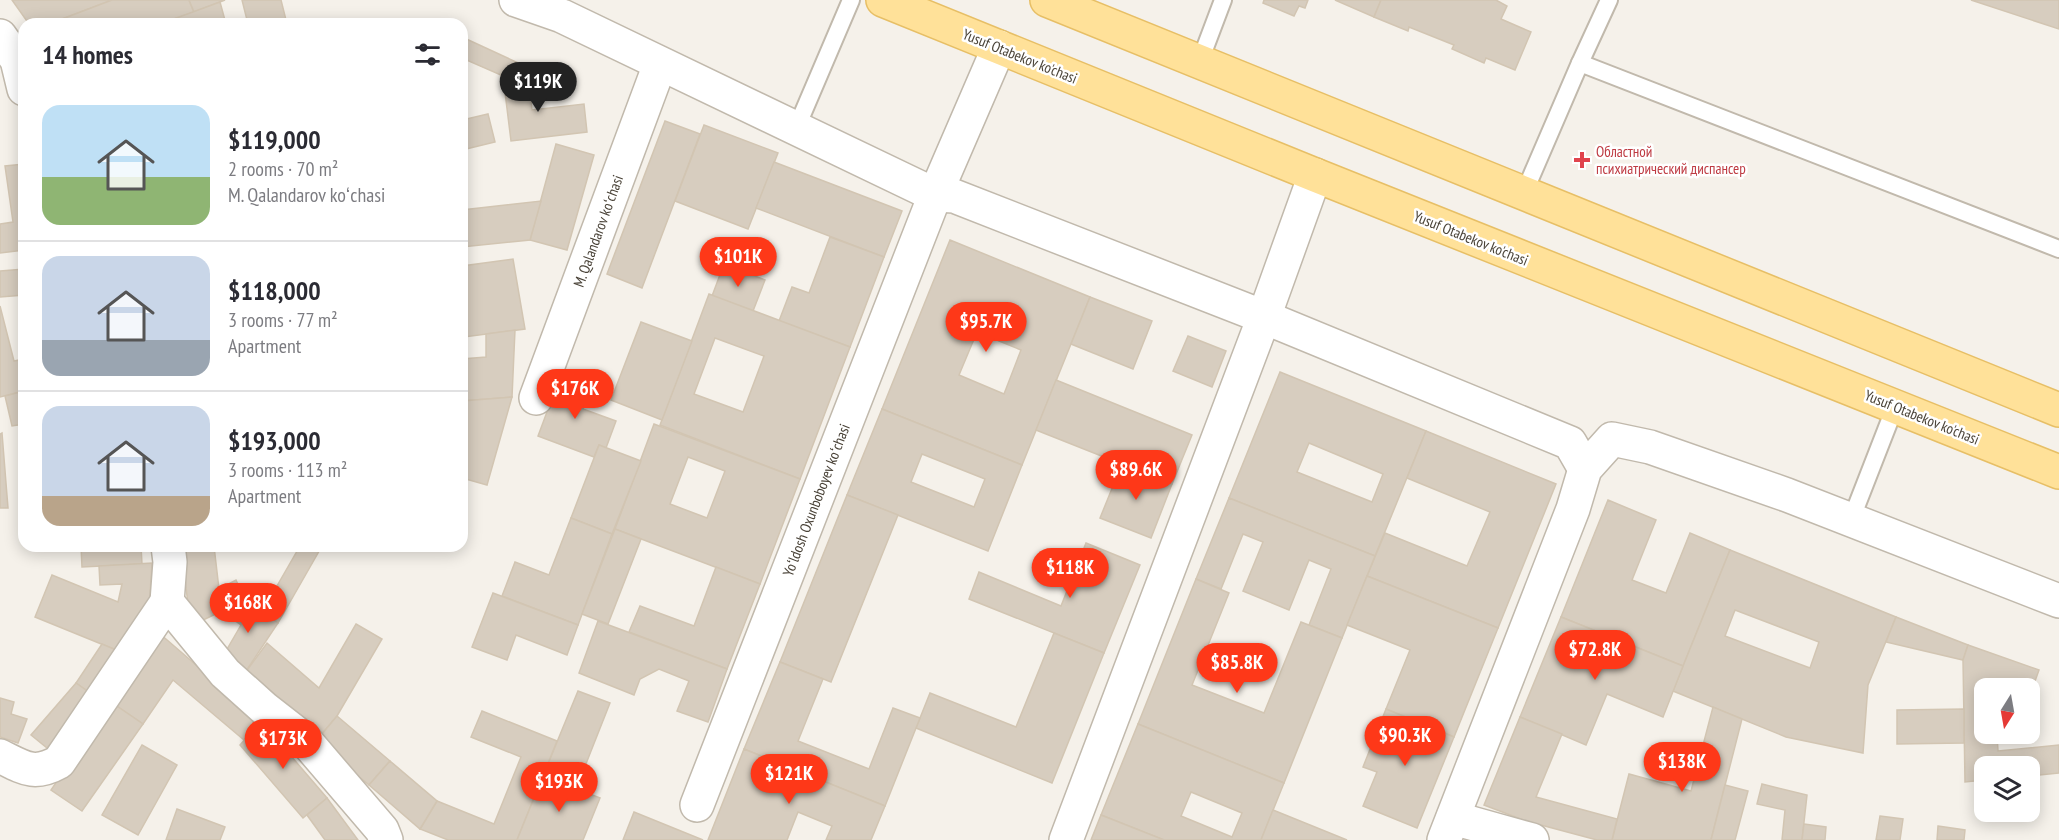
<!DOCTYPE html>
<meta charset="utf-8">
<style>
body{margin:0;font-family:"PT Sans Narrow",sans-serif;background:#f7f7f7;color:#2b2b33;height:100vh;display:flex;flex-direction:column;font-size:22px;white-space:nowrap}
*{box-sizing:border-box;margin:0}
p{font-size:20px;color:#7c7c81}
.icon{flex:none;width:33px;height:33px;fill:none;stroke:currentColor;stroke-width:2;stroke-linecap:round;stroke-linejoin:round}
.map{position:relative;flex:1;overflow:hidden}
.drawer{position:absolute;left:18px;top:18px;width:450px;height:534px;display:flex;flex-direction:column;background:#fff;border-radius:18px;box-shadow:0 3px 15px #0003}
.drawer>*{flex:none}
.needle{width:39px;rotate:191deg}
.fabs{position:absolute;left:1974px;top:678px;display:grid;gap:12px}
.fabs a{display:grid;place-items:center;width:66px;height:66px;border-radius:12px;background:#fff;box-shadow:0 3px 15px #0003;font-size:30px}
.price{position:absolute;translate:-50% -51px;padding:0 14px;border-radius:21px;background:#fe3818;color:#fff;font-size:20px;line-height:39px;filter:drop-shadow(0 2px 3px #0008)}
.price::after{content:'';position:absolute;left:50%;top:36px;width:18px;height:14px;margin-left:-9px;background:inherit;clip-path:polygon(0 0,100% 0,50% 100%)}
.price.selected{background:#222;color:#fff}
ul{padding:0;list-style:none}
li{display:flex;align-items:center;gap:18px;height:150px;padding:0 24px}
li+li{border-top:2px solid #e1e1e2}
li span{display:grid;place-items:center;flex:none;width:168px;height:120px;border-radius:18px;color:#555}
li>.icon{margin-inline-start:auto}
span .icon{width:72px;height:72px;fill:#fffc;stroke-width:1}
li b{font-size:26px}
h2{display:flex;justify-content:space-between;align-items:center;height:72px;padding:0 24px;font-size:26px}
.map>svg:first-child{display:block}
</style>
<div class="map">
<svg width="2059" height="840" viewBox="0 0 2059 840">
<rect width="100%" height="100%" fill="#f5f1ea"/>
<g fill="#d7cdbf" stroke="#d2c5b2" stroke-width="1.5" fill-rule="evenodd">
<polygon points="12,0 112,0 49,24 29,24"/>
<polygon points="112,0 189,0 194,12 160,24 49,24"/>
<polygon points="189,0 225,0 194,12"/>
<polygon points="242,0 281,0 287,24 248,24"/>
<polygon points="1264,0 1308,0 1305,8 1299,6 1294,16 1263,3"/>
<polygon points="1335,0 1381,0 1374,17"/>
<polygon points="1381,0 1496,0 1507,6 1501,19 1531,32 1515,70 1486,58 1484,63 1452,49 1454,45 1409,27 1408,31 1374,17"/>
<polygon points="1971,0 2059,0 2059,29"/>
<polygon points="220,2 226,24 172,24 171,20"/>
<polygon points="462,37 527,67 503,76 462,58"/>
<polygon points="527,67 532,110 584,104 587,132 511,141 503,76"/>
<polygon points="488,114 495,142 462,150 462,120"/>
<polygon points="665,121 700,134 642,288 607,274"/>
<polygon points="704,125 778,153 748,229 675,201"/>
<polygon points="556,144 594,155 567,250 530,240"/>
<polygon points="774,162 902,211 884,257 756,208"/>
<polygon points="24,164 24,250 0,253 0,224 13,222 5,166"/>
<polygon points="541,201 530,240 462,247 462,210"/>
<polygon points="830,237 884,257 850,347 779,321 792,287 809,293"/>
<path d="M950,240L1090,297L1022,465L882,409ZM977,332L1021,350L1004,394L959,375Z"/>
<polygon points="513,259 525,329 464,337 462,266"/>
<polygon points="724,264 765,280 753,311 712,296"/>
<polygon points="24,269 24,295 0,297 0,271"/>
<path d="M709,294L850,347L800,479L660,425ZM715,338L764,356L743,412L694,394Z"/>
<polygon points="1090,297 1152,321 1133,369 1071,344"/>
<polygon points="0,306 14,361 24,359 24,391 0,397"/>
<polygon points="641,322 692,341 662,420 611,400"/>
<polygon points="515,330 512,397 462,401 462,359 486,357 486,334"/>
<polygon points="1188,336 1226,351 1212,387 1173,371"/>
<path d="M1280,372L1426,431L1375,556L1229,498ZM1309,443L1383,474L1372,502L1297,472Z"/>
<polygon points="560,377 591,389 583,409 616,421 606,448 599,445 594,457 538,436"/>
<polygon points="1056,380 1192,435 1172,484 1036,430"/>
<polygon points="24,391 24,424 12,426 5,396"/>
<polygon points="512,397 487,485 462,478 462,401"/>
<path d="M882,409L1022,465L988,551L847,495ZM922,454L985,479L974,507L911,482Z"/>
<path d="M654,424L800,479L760,584L615,529ZM688,457L725,471L707,518L670,504Z"/>
<polygon points="1426,431 1556,484 1498,628 1367,576 1385,533 1467,566 1490,512 1407,478"/>
<polygon points="2,433 8,508 0,508 0,434"/>
<polygon points="599,445 641,461 612,534 571,518"/>
<polygon points="1122,464 1172,484 1151,538 1100,518"/>
<polygon points="847,495 898,515 831,682 780,662"/>
<polygon points="1229,498 1375,556 1342,638 1309,625 1331,569 1309,560 1289,610 1243,591 1263,542 1243,534 1221,589 1196,579"/>
<polygon points="1608,500 1656,520 1632,580 1666,593 1690,533 1730,550 1683,666 1561,617"/>
<polygon points="571,518 612,534 578,625 502,596 515,562 549,575"/>
<polygon points="615,529 641,539 608,624 582,614"/>
<polygon points="1086,543 1140,565 1104,653 969,599 979,572 1061,606"/>
<polygon points="81,546 141,546 142,564 82,567"/>
<polygon points="181,546 214,546 219,589 236,580 245,600 197,623 188,604"/>
<polygon points="300,546 322,546 278,623 262,612"/>
<path d="M1730,550L1896,617L1868,685L1863,753L1786,737L1673,691ZM1735,610L1819,642L1810,668L1725,636Z"/>
<polygon points="152,563 149,610 121,652 35,617 52,575 118,602 122,584 100,585 99,566"/>
<polygon points="716,567 760,584 727,669 629,632 640,606 694,626"/>
<polygon points="1367,576 1498,628 1454,737 1386,709 1410,650 1347,625"/>
<polygon points="1196,579 1229,593 1192,685 1264,713 1301,622 1342,638 1284,783 1138,724"/>
<polygon points="493,593 578,625 567,655 516,635 507,660 472,647"/>
<polygon points="245,600 278,623 242,677 226,651 241,625 221,611"/>
<polygon points="1561,617 1683,666 1663,717 1607,694 1586,745 1520,717"/>
<polygon points="1896,617 1968,645 1963,660 1886,642"/>
<polygon points="598,621 727,669 708,722 677,711 689,681 659,669 640,679 634,695 579,673"/>
<polygon points="356,624 382,639 337,716 316,741 242,677 267,643 319,688"/>
<polygon points="159,633 261,721 244,740 173,680 143,724 111,702"/>
<polygon points="1054,633 1104,653 1052,783 916,728 930,693 1016,727"/>
<polygon points="102,644 121,652 93,695 76,683"/>
<polygon points="1968,645 2039,670 2030,695 2030,688 2012,688 1994,682 1995,688 1984,688 1984,734 1997,734 1998,751 2059,745 2059,773 2030,776 2030,766 1984,766 1984,780 1965,782 1963,660"/>
<polygon points="780,662 823,679 798,741 869,769 893,708 920,718 885,806 744,749"/>
<polygon points="76,683 93,695 47,748 31,735"/>
<polygon points="578,691 610,703 576,789 543,776"/>
<polygon points="0,698 14,702 11,714 27,719 18,743 0,737"/>
<polygon points="111,702 143,724 82,811 51,790"/>
<polygon points="1713,707 1742,719 1711,840 1612,840 1629,774 1691,791"/>
<polygon points="1386,709 1454,737 1417,828 1363,806 1377,772 1363,767"/>
<polygon points="1964,709 1964,743 1897,744 1897,710"/>
<polygon points="482,711 557,741 517,840 448,840 420,829 437,801 494,824 521,757 471,737"/>
<polygon points="337,716 390,761 369,785 316,741"/>
<polygon points="1520,717 1562,734 1536,797 1617,819 1612,840 1597,840 1526,821 1484,805"/>
<polygon points="261,721 327,798 303,818 240,745"/>
<path d="M1138,724L1284,783L1261,840H1164L1101,815ZM1191,792L1242,813L1232,837L1181,816Z"/>
<polygon points="142,745 177,765 138,835 102,815"/>
<polygon points="744,749 885,806 871,840 826,840 832,826 798,812 787,840 708,840"/>
<polygon points="390,761 437,801 420,829 369,785"/>
<polygon points="543,776 600,798 583,840 517,840"/>
<polygon points="1762,784 1807,795 1802,840 1782,840 1785,810 1757,804"/>
<polygon points="1725,785 1748,791 1735,840 1711,840"/>
<polygon points="327,798 358,840 325,840 307,815"/>
<polygon points="177,809 225,827 220,840 166,840"/>
<polygon points="1273,810 1347,840 1261,840"/>
<polygon points="634,812 703,840 623,840"/>
<polygon points="1101,815 1164,840 1091,840"/>
<polygon points="1880,816 1903,819 1900,840 1876,840"/>
<polygon points="1804,824 1826,827 1825,840 1802,840"/>
<polygon points="1938,826 1965,830 1964,840 1937,840"/>
</g>
<g fill="none" stroke-linecap="round" stroke-linejoin="round">
<g stroke="#c1b9ac" stroke-width="20">
<g id="service">
<polyline points="1200,61 1223,0"/>
<polyline points="1580,63 1609,0"/>
<polyline points="796,129 851,0"/>
<polyline points="1524,193 1580,63 2059,249"/>
<polyline points="1851,520 1895,407"/>
</g>
</g>
<g stroke="#c1b9ac" stroke-width="36">
<g id="minor">
<polyline points="516,0 562,16 935,195 954,196 1264,317 1570,443 1585,469"/>
<polyline points="0,36 17,60 24,89"/>
<polyline points="536,398 660,64"/>
<polyline points="168,546 170,562 167,602 225,673 264,708 305,740 382,830 386,840"/>
<path d="M0,756C24,768 34,776 59,762L167,602"/>
<polyline points="697,805 935,195 999,47"/>
<polyline points="1453,818 1532,840"/>
<polyline points="1066,840 1264,317 1315,175"/>
<polyline points="1444,840 1573,509 1585,469 1612,439 1650,447 1787,495 2059,601"/>
</g>
</g>
<g stroke="#e7bf66" stroke-width="36">
<g id="primary">
<polyline points="883,0 1315,175 2059,472"/>
<polyline points="1047,0 2059,410"/>
</g>
</g>
<use href="#service" stroke="#fff" stroke-width="16"/>
<use href="#minor" stroke="#fff" stroke-width="33"/>
<use href="#primary" stroke="#ffe199" stroke-width="33"/>
</g>
<path fill="#e0444e" stroke="#fff" stroke-width="2" d="M1579 151h6v6h6v6h-6v6h-6v-6h-6v-6h6z"/>
<g text-anchor="middle" dominant-baseline="central" stroke-width="5" stroke-linejoin="round" paint-order="stroke">
<g font-size="15" fill="#494237" stroke="#fff">
<text transform="translate(1020 56) rotate(22)">Yusuf Otabekov ko'chasi</text>
<text transform="translate(598 231) rotate(-70)">M. Qalandarov koʻchasi</text>
<text transform="translate(1471 238) rotate(22)">Yusuf Otabekov ko'chasi</text>
<text transform="translate(1922 417) rotate(22)">Yusuf Otabekov ko'chasi</text>
<text transform="translate(816 500) rotate(-69)">Yoʻldosh Oxunboboyev koʻchasi</text>
</g>
<g font-size="15" fill="#be3a42" stroke="#fff" text-anchor="start">
<text x="1596" y="151">Областной<tspan x="1596" dy="17">психиатрический диспансер</tspan></text>
</g>
</g>
</svg>
<div class="fabs">
<a><svg class="needle" viewBox="-14 -14 28 28"><path d="M0-13l5 13h-10z" fill="#e53935"/><path d="M0 13l5-13h-10z" fill="#7c7c81"/></svg></a>
<a><svg class="icon" aria-label="layers" viewBox="0 0 24 24"><path d="M12 4l9 5-9 5-9-5zM3 14l9 5 9-5"/></svg></a>
</div>
<b class="price selected" style="left:538px;top:113px">$119K</b>
<b class="price" style="left:738px;top:288px">$101K</b>
<b class="price" style="left:986px;top:353px">$95.7K</b>
<b class="price" style="left:575px;top:420px">$176K</b>
<b class="price" style="left:1136px;top:501px">$89.6K</b>
<b class="price" style="left:1070px;top:599px">$118K</b>
<b class="price" style="left:248px;top:634px">$168K</b>
<b class="price" style="left:1595px;top:681px">$72.8K</b>
<b class="price" style="left:1237px;top:694px">$85.8K</b>
<b class="price" style="left:1405px;top:767px">$90.3K</b>
<b class="price" style="left:283px;top:770px">$173K</b>
<b class="price" style="left:1682px;top:793px">$138K</b>
<b class="price" style="left:789px;top:805px">$121K</b>
<b class="price" style="left:559px;top:813px">$193K</b>
<section class="drawer">
<h2>14 homes<svg class="icon" aria-label="filters" viewBox="0 0 24 24"><path d="M4 7h16M4 17h16"/><circle cx="9" cy="7" r="2"/><circle cx="15" cy="17" r="2"/></svg></h2>
<ul>
<li><span style="background:linear-gradient(#bfe0f5 60%,#8fb573 0)"><svg class="icon" aria-label="home" viewBox="0 0 24 24"><path d="M3 11l9-7 9 7M6 9v11h12V9"/></svg></span><div><b>$119,000</b><p>2 rooms · 70 m²</p><p>M. Qalandarov koʻchasi</p></div></li>
<li><span style="background:linear-gradient(#c9d6e8 70%,#9aa5b1 0)"><svg class="icon" aria-label="home" viewBox="0 0 24 24"><path d="M3 11l9-7 9 7M6 9v11h12V9"/></svg></span><div><b>$118,000</b><p>3 rooms · 77 m²</p><p>Apartment</p></div></li>
<li><span style="background:linear-gradient(#c9d6e8 75%,#b9a48a 0)"><svg class="icon" aria-label="home" viewBox="0 0 24 24"><path d="M3 11l9-7 9 7M6 9v11h12V9"/></svg></span><div><b>$193,000</b><p>3 rooms · 113 m²</p><p>Apartment</p></div></li>
</ul>
</section>
</div>
